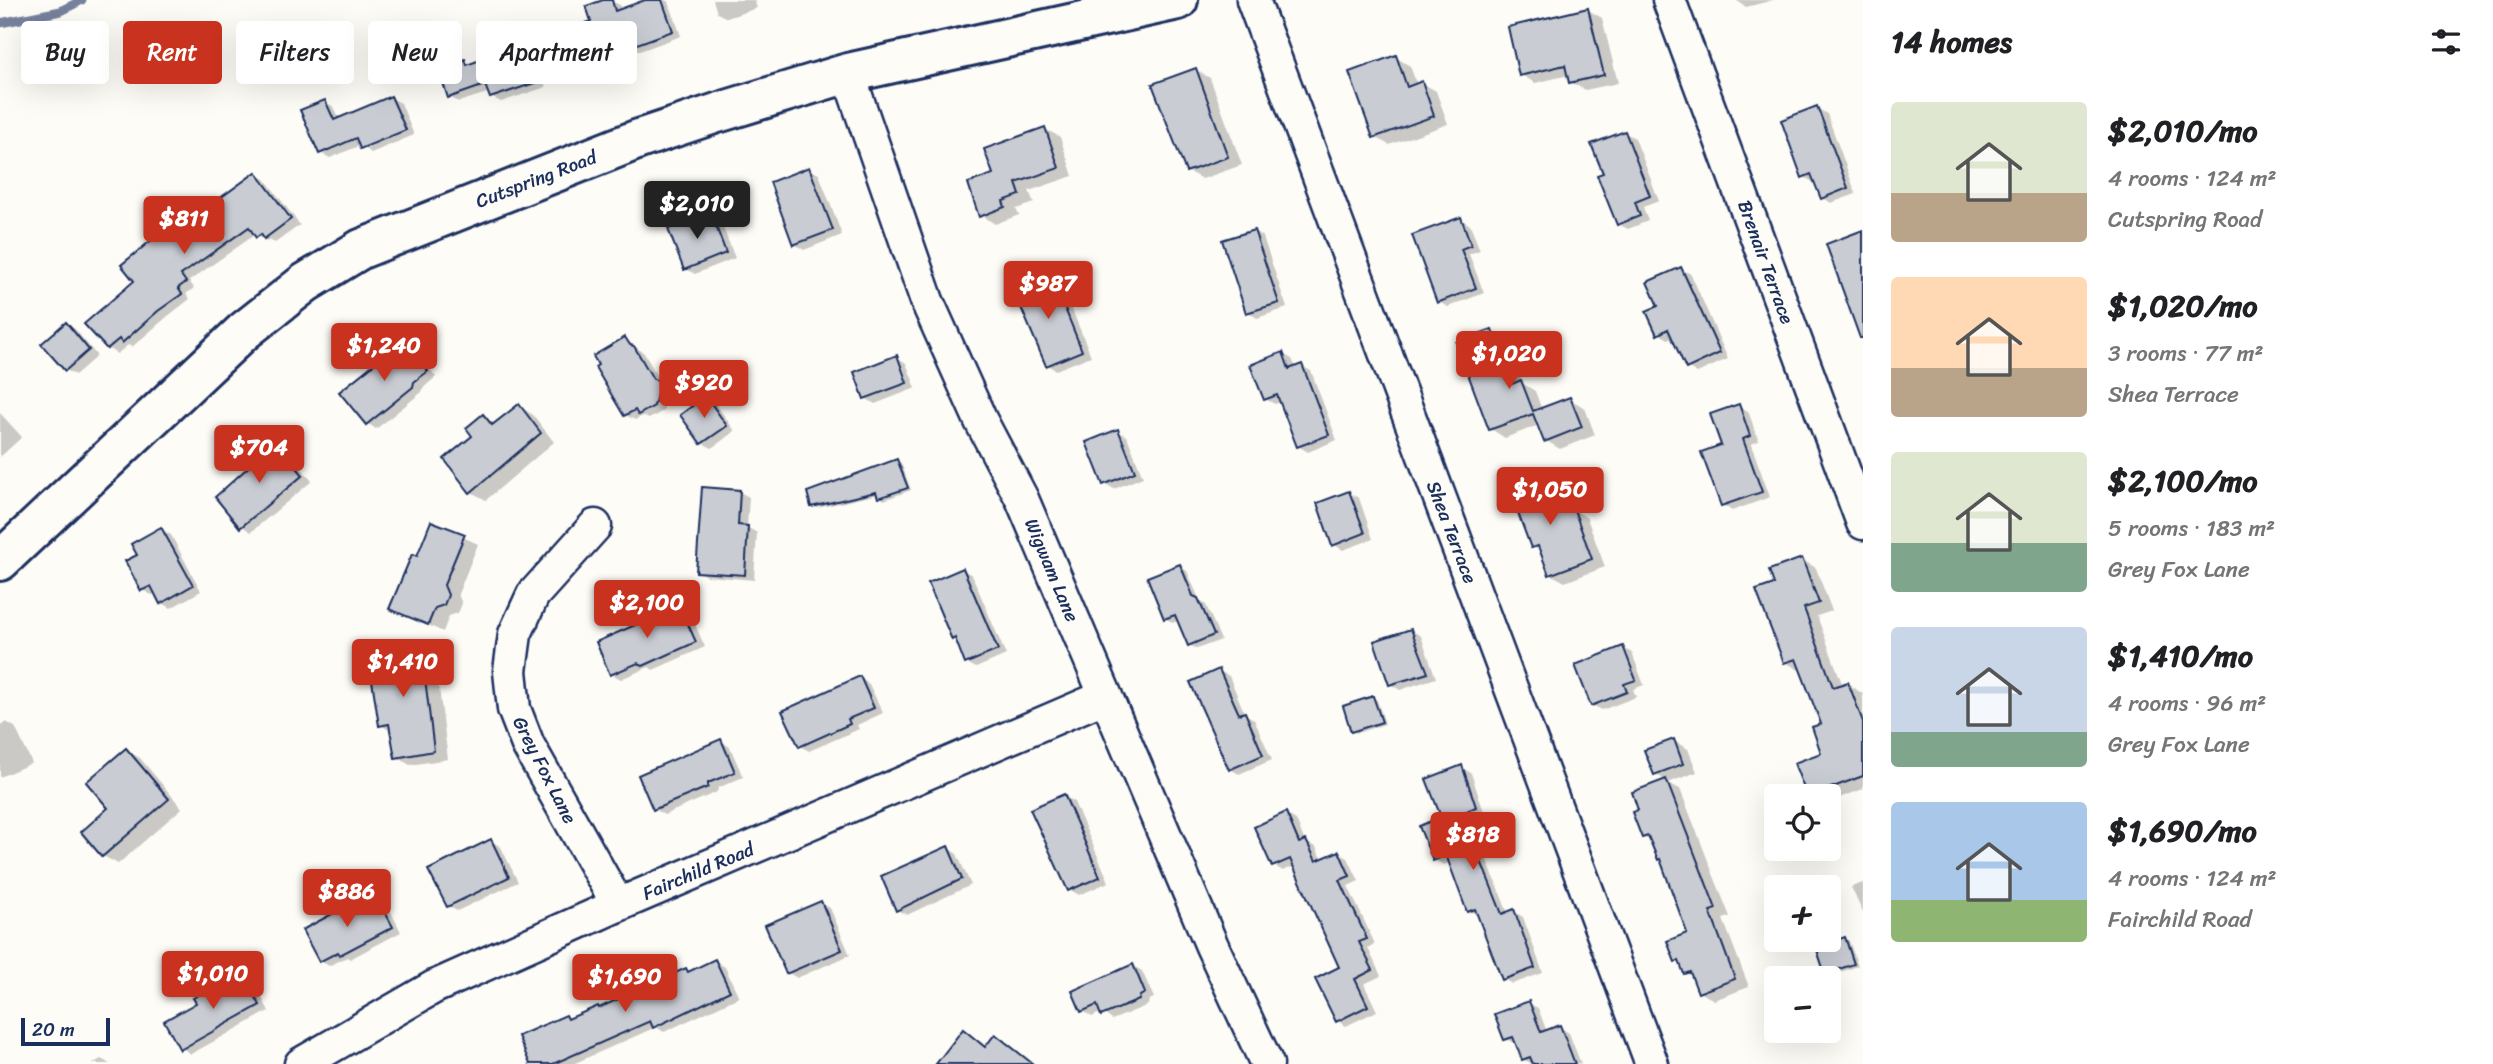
<!DOCTYPE html>
<meta charset="utf-8">
<style>
body{margin:0;font-family:Sriracha,sans-serif;background:#f2f2f2;color:#202124;height:100vh;display:flex;flex-direction:column;font-size:26px;white-space:nowrap}
*{box-sizing:border-box;margin:0}
p{font-size:23px;color:#757577}
.icon{flex:none;width:38px;height:38px;fill:none;stroke:currentColor;stroke-width:2;stroke-linecap:round;stroke-linejoin:round}
.map{position:relative;flex:1;overflow:hidden}
.details{display:flex;flex-direction:column;background:#fff;width:630px}
.details>*{flex:none}
.banner{position:absolute;left:21px;top:21px;width:665px;height:63px;display:flex;gap:14px}
.buttons{position:absolute;left:1764px;top:784px;display:grid;gap:14px}
.buttons a{display:grid;place-items:center;width:77px;height:77px;border-radius:7px;background:#fff;box-shadow:0 7px 28px #0002;font-size:35px}
.scale{position:absolute;left:21px;bottom:18px;width:89px;box-sizing:border-box;padding-left:7px;border:4px solid #1b2f5e;border-top:0;font-size:19px;line-height:24px;white-space:nowrap;color:#1b2f5e;-webkit-text-stroke:5px #fdfcf7;paint-order:stroke}
.price{position:absolute;translate:-50% -60px;padding:0 16px;border-radius:7px;background:#c8321e;color:#fff;font-size:23px;line-height:46px;filter:drop-shadow(0 2px 4px #0008)}
.price::after{content:'';position:absolute;left:50%;top:42px;width:21px;height:16px;margin-left:-10px;background:inherit;clip-path:polygon(0 0,100% 0,50% 100%)}
.price.current{background:#222;color:#fff}
ul{padding:0;list-style:none}
li{display:flex;align-items:center;gap:21px;height:175px;padding:0 28px}
li span{display:grid;place-items:center;flex:none;width:196px;height:140px;border-radius:7px;color:#555}
li>.icon{margin-inline-start:auto}
span .icon{width:84px;height:84px;fill:#fffc;stroke-width:1}
li b{font-size:30px}
h2{display:flex;justify-content:space-between;align-items:center;height:84px;padding:0 28px;font-size:30px}
.tag{padding:0 24px;border-radius:7px;background:#fff;box-shadow:0 7px 28px #0002;font-size:24px;line-height:63px}
.tag.current{background:#c8321e;color:#fff}
main{display:flex;flex:1;min-height:0}
.map>svg:first-child{display:block}
</style>
<main>
<div class="map">
<svg width="1863" height="1064" viewBox="0 0 1863 1064">
<rect width="100%" height="100%" fill="#fdfcf7"/>
<filter id="ink" filterUnits="userSpaceOnUse"><feTurbulence type="fractalNoise" baseFrequency=".0143" numOctaves="2"/><feDisplacementMap in="SourceGraphic" scale="14" xChannelSelector="R" yChannelSelector="G"/><feConvolveMatrix kernelMatrix="1 2 1 2 8 2 1 2 1" color-interpolation-filters="sRGB"/></filter>
<g filter="url(#ink)">
<g fill="#0003">
<polygon points="608,0 620,5 622,10 650,0 665,0 669,2 681,36 640,51 630,45 598,57 589,51 593,22"/>
<polygon points="713,0 754,0 757,8 727,18 717,13"/>
<polygon points="1736,0 1774,0 1746,7"/>
<polygon points="1588,10 1602,18 1618,83 1585,90 1570,82 1569,75 1535,83 1520,74"/>
<polygon points="526,51 536,56 546,87 501,102 491,97 490,92 459,102 449,97 465,61 471,65 501,54 507,57"/>
<polygon points="1395,57 1410,66 1417,85 1422,83 1436,91 1448,124 1389,145 1375,137"/>
<polygon points="1196,70 1210,78 1242,165 1202,179 1187,171"/>
<polygon points="391,98 401,103 414,135 371,153 361,145 330,158 320,153 325,102 334,107 339,120"/>
<polygon points="1817,108 1827,114 1856,194 1831,203 1822,197 1816,181 1813,182 1804,177"/>
<polygon points="1045,129 1060,137 1073,176 1029,191 1034,203 1016,209 1019,215 995,224 981,215 995,175"/>
<polygon points="1625,133 1635,138 1659,201 1643,207 1648,221 1628,229 1618,224 1605,174"/>
<polygon points="809,169 819,174 842,235 804,250 795,244"/>
<polygon points="256,174 265,179 300,225 275,243 269,240 267,242 256,234 189,281 194,288 186,294 190,299 168,316 132,347 128,345 117,354 108,348 136,281 184,220 191,215 196,218"/>
<polygon points="710,215 720,220 735,258 695,274 685,269"/>
<polygon points="1461,219 1470,225 1480,250 1469,254 1484,293 1448,307 1438,302"/>
<polygon points="1254,231 1263,237 1287,308 1257,318 1248,312"/>
<polygon points="1681,269 1691,274 1728,359 1697,373 1687,367 1673,336 1668,339 1658,333 1660,306"/>
<polygon points="1051,278 1061,283 1091,356 1056,370 1047,365"/>
<polygon points="66,324 75,329 97,356 75,375 66,370"/>
<polygon points="1491,331 1506,340 1522,383 1535,391 1542,410 1570,399 1585,408 1595,435 1560,449 1545,440 1539,425 1505,438 1491,429"/>
<polygon points="625,339 644,353 662,384 669,388 663,411 649,419 643,416 635,420 625,415"/>
<polygon points="404,342 413,348 436,377 423,388 422,392 376,429 367,423"/>
<polygon points="1283,354 1292,359 1296,368 1302,366 1311,371 1337,440 1308,452 1298,446 1281,402 1275,404 1265,399"/>
<polygon points="897,357 906,363 916,388 875,404 865,398"/>
<polygon points="706,398 715,403 735,431 712,448 702,443"/>
<polygon points="519,406 533,415 554,442 486,500 471,492 474,436 483,417 496,424"/>
<polygon points="1739,406 1748,411 1759,441 1751,444 1770,497 1732,511 1723,505 1724,446"/>
<polygon points="0,413 22,437 0,457"/>
<polygon points="1117,431 1127,436 1143,477 1114,489 1104,483"/>
<polygon points="276,444 285,449 312,481 251,532 242,526"/>
<polygon points="897,461 901,463 911,490 884,500 879,494 817,508 813,506"/>
<polygon points="1544,478 1559,486 1568,511 1573,509 1587,518 1605,567 1565,582 1550,574 1543,552 1533,547"/>
<polygon points="740,492 749,497 747,527 757,533 754,580 707,576 698,571"/>
<polygon points="1349,493 1359,498 1373,539 1343,550 1333,544"/>
<polygon points="432,523 478,544 458,594 462,604 458,613 449,616 443,632 392,608 417,559"/>
<polygon points="161,529 171,535 201,591 171,608 161,602 156,593 152,595 142,590 139,555"/>
<polygon points="1801,559 1816,568 1832,611 1817,616 1843,686 1848,684 1863,694 1863,789 1829,802 1829,796 1808,796 1824,754 1823,725 1802,669 1799,670 1785,662 1777,585"/>
<polygon points="1179,566 1187,571 1200,601 1206,605 1221,640 1197,649 1189,645 1179,620 1173,623 1165,618"/>
<polygon points="963,570 972,575 1006,655 976,668 967,663 957,641 953,638"/>
<polygon points="678,604 688,609 705,647 653,670 649,667 621,679 611,674 644,623"/>
<polygon points="1411,630 1421,636 1436,678 1400,690 1390,684"/>
<polygon points="421,648 435,656 448,759 410,765 396,757 392,732 381,725"/>
<polygon points="1623,648 1632,653 1644,685 1633,689 1636,697 1602,710 1592,705"/>
<polygon points="1219,671 1229,676 1245,714 1254,719 1272,760 1239,774 1230,769"/>
<polygon points="860,678 869,684 883,713 857,725 859,729 809,751 800,746"/>
<polygon points="1373,698 1377,700 1385,724 1357,733 1353,730"/>
<polygon points="6,722 15,727 32,763 0,777 0,725"/>
<polygon points="721,741 730,747 743,777 718,788 717,792 664,815 655,809"/>
<polygon points="1674,741 1688,749 1697,772 1668,783 1680,789 1730,917 1723,919 1749,987 1714,1000 1699,992 1694,977 1686,973 1682,964 1676,961 1689,934 1663,861 1659,859 1653,842 1643,837 1641,811 1634,793 1667,781 1655,774"/>
<polygon points="126,750 140,758 182,808 118,864 103,856 111,808"/>
<polygon points="1461,767 1471,773 1484,812 1470,818 1508,913 1513,911 1523,917 1543,973 1512,984 1503,979 1478,916 1469,910 1451,862 1444,865 1434,860 1443,818"/>
<polygon points="1064,796 1074,802 1109,882 1079,895 1069,889"/>
<polygon points="1286,814 1296,820 1305,842 1316,847 1322,861 1339,853 1348,858 1359,881 1348,886 1375,944 1368,948 1381,976 1364,984 1377,1011 1346,1026 1337,1020 1341,968 1295,866 1283,871 1274,866"/>
<polygon points="491,841 501,847 518,882 457,911 448,906"/>
<polygon points="948,848 957,854 971,885 907,915 897,910"/>
<polygon points="1863,883 1863,913 1851,887"/>
<polygon points="377,899 387,904 401,932 350,959 347,957 329,966 320,961 347,908 353,911"/>
<polygon points="821,903 830,908 850,955 797,978 787,972"/>
<polygon points="1845,939 1849,941 1858,966 1831,975 1827,973"/>
<polygon points="715,961 725,967 739,997 664,1032 656,1027 573,1064 532,1064 566,1017 571,1020 600,1010 685,970 691,973"/>
<polygon points="1133,966 1142,971 1154,998 1149,1000 1148,1005 1112,1020 1102,1012 1092,1017 1083,1011 1074,992"/>
<polygon points="241,973 251,978 269,1011 191,1054 182,1048 198,1004"/>
<polygon points="1528,1003 1538,1008 1547,1032 1560,1027 1569,1033 1581,1064 1532,1064 1523,1059 1517,1044 1506,1039"/>
<polygon points="964,1032 987,1047 996,1036 1029,1060 1029,1064 944,1064"/>
<polygon points="101,1059 110,1064 92,1064"/>
</g>
<g fill="none" stroke-linecap="round" stroke-linejoin="round">
<polyline stroke="#76819c" stroke-width="9" points="0,23 61,11 82,0"/>
</g>
<g fill="#c9ccd3" stroke="#1b2f5e" stroke-width="2">
<polygon points="603,0 612,0 615,11 645,0 662,0 673,31 629,47 626,39 587,53 578,26 591,21 586,6"/>
<polygon points="1588,8 1604,75 1569,83 1565,65 1519,76 1508,27"/>
<polygon points="526,49 538,82 490,98 485,85 448,98 438,68 465,59 467,65 501,52 503,56"/>
<polygon points="1396,55 1407,87 1422,81 1434,116 1373,138 1349,72"/>
<polygon points="1196,68 1228,157 1186,172 1152,84"/>
<polygon points="391,96 406,130 360,149 356,138 319,154 300,110 325,100 334,120"/>
<polygon points="1817,106 1848,188 1821,199 1811,174 1802,178 1781,120"/>
<polygon points="1045,127 1059,168 1016,183 1020,195 1003,201 1005,207 979,217 968,183 993,174 984,149"/>
<polygon points="1625,131 1650,196 1635,202 1640,216 1617,225 1597,175 1603,173 1591,144"/>
<polygon points="809,167 833,230 793,245 770,182"/>
<polygon points="256,172 291,219 264,239 261,234 256,238 249,227 181,275 186,282 178,288 182,294 158,311 122,343 119,339 107,349 84,324 134,281 121,265 181,216 183,218 191,213 194,217"/>
<polygon points="711,213 726,253 684,270 668,229"/>
<polygon points="1461,217 1471,245 1461,249 1476,288 1437,303 1412,235"/>
<polygon points="1254,230 1279,303 1246,313 1222,240"/>
<polygon points="1863,230 1863,338 1860,338 1826,244"/>
<polygon points="1681,267 1720,353 1686,369 1668,329 1657,335 1646,311 1658,306 1647,282"/>
<polygon points="1052,276 1082,351 1046,366 1014,291"/>
<polygon points="66,322 89,350 65,371 41,344"/>
<polygon points="1492,329 1512,384 1521,380 1533,411 1570,397 1582,427 1544,442 1533,414 1489,430 1456,342"/>
<polygon points="625,337 630,345 634,346 653,379 661,381 654,406 638,415 635,410 624,416 595,367 598,365 593,356"/>
<polygon points="404,340 428,371 414,382 413,387 366,425 339,392"/>
<polygon points="1283,352 1289,369 1302,364 1329,435 1297,447 1277,395 1264,400 1250,365"/>
<polygon points="897,355 907,383 864,399 854,372"/>
<polygon points="706,396 727,426 701,444 680,415"/>
<polygon points="519,404 541,433 470,493 444,459 472,436 466,428 483,414 492,425"/>
<polygon points="1739,404 1750,436 1743,439 1762,492 1721,506 1701,452 1721,445 1710,414"/>
<polygon points="1118,429 1135,472 1103,485 1086,442"/>
<polygon points="276,442 303,475 240,528 215,497"/>
<polygon points="897,459 908,488 878,498 876,492 811,507 807,492"/>
<polygon points="1545,476 1559,513 1573,507 1592,559 1549,575 1538,546 1531,548 1509,489"/>
<polygon points="702,487 740,490 738,525 748,526 745,575 696,572"/>
<polygon points="1349,491 1365,533 1332,546 1317,503"/>
<polygon points="431,521 465,534 444,585 448,595 444,605 435,608 428,625 389,609 412,554 417,556"/>
<polygon points="161,527 193,585 160,604 151,586 141,591 125,561 137,555 131,544"/>
<polygon points="1802,558 1819,603 1804,608 1833,687 1848,682 1863,722 1863,776 1809,796 1807,796 1794,763 1821,753 1812,727 1821,724 1796,659 1784,663 1756,590 1774,584 1769,570"/>
<polygon points="1180,564 1193,596 1198,598 1214,635 1188,646 1175,615 1164,619 1147,577"/>
<polygon points="963,568 998,650 965,664 955,638 952,640 928,583"/>
<polygon points="678,602 696,642 643,666 638,663 610,675 596,642 642,622 643,618"/>
<polygon points="1411,629 1428,673 1389,685 1374,641"/>
<polygon points="421,646 434,751 395,758 389,724 379,726 368,654"/>
<polygon points="1623,646 1636,680 1624,684 1627,692 1591,706 1575,665"/>
<polygon points="1219,669 1239,714 1245,712 1263,755 1229,770 1190,682"/>
<polygon points="860,676 874,708 848,719 850,724 799,747 782,711"/>
<polygon points="1373,696 1382,722 1351,732 1343,706"/>
<polygon points="721,739 735,772 708,783 708,787 653,810 638,775"/>
<polygon points="1674,739 1683,764 1654,775 1644,750"/>
<polygon points="126,748 169,799 102,857 81,832 108,808 86,782"/>
<polygon points="1462,765 1476,807 1462,813 1502,914 1514,909 1535,968 1502,980 1475,909 1467,912 1446,855 1433,861 1419,826 1441,817 1426,779"/>
<polygon points="1666,779 1716,909 1710,911 1735,979 1698,993 1690,972 1684,974 1679,961 1675,962 1667,941 1687,933 1660,859 1658,860 1648,836 1642,838 1632,812 1638,810 1632,792"/>
<polygon points="1064,794 1100,877 1068,891 1030,809"/>
<polygon points="1286,812 1299,843 1306,840 1316,861 1339,851 1350,876 1340,880 1367,939 1359,942 1373,970 1355,979 1368,1006 1336,1022 1315,979 1339,967 1290,859 1272,867 1254,827"/>
<polygon points="491,839 509,877 447,907 428,870"/>
<polygon points="948,846 962,879 896,911 881,876"/>
<polygon points="377,897 393,927 340,955 338,952 319,962 302,930 347,906 350,911"/>
<polygon points="821,901 842,950 786,974 765,925"/>
<polygon points="1845,937 1854,964 1825,974 1816,947"/>
<polygon points="715,959 730,991 653,1028 650,1021 553,1064 530,1064 518,1036 566,1015 568,1019 598,1006 599,1008 686,968 688,972"/>
<polygon points="1133,964 1145,993 1140,996 1139,1000 1101,1016 1097,1005 1081,1012 1072,991"/>
<polygon points="241,971 260,1005 180,1050 164,1021 196,1003 193,998"/>
<polygon points="1529,1001 1541,1032 1560,1025 1575,1064 1533,1064 1530,1057 1522,1060 1513,1037 1504,1040 1494,1014"/>
<polygon points="963,1029 985,1047 995,1034 1033,1064 936,1064"/>
</g>
<g fill="none" stroke-linecap="round" stroke-linejoin="round">
<g stroke="#1b2f5e" stroke-width="37">
<g id="street">
<polyline points="1253,0 1652,1064"/>
<polyline points="1669,0 1863,523"/>
<polyline points="848,73 927,301 981,421 1022,499 1212,946 1267,1064"/>
<polyline points="595,526 533,595 515,634 510,671 514,709 528,745 618,905"/>
<polyline points="301,1064 434,987 618,905 1104,697"/>
</g>
</g>
<g stroke="#1b2f5e" stroke-width="44">
<polyline id="secondary" points="0,561 244,331 305,283 361,249 639,139 717,113 848,73 1178,0"/>
</g>
<use href="#street" stroke="#fdfcf7" stroke-width="32"/>
<use href="#secondary" stroke="#fdfcf7" stroke-width="38"/>
</g>
</g>
<g text-anchor="middle" dominant-baseline="central" stroke-width="7" stroke-linejoin="round" paint-order="stroke">
<g font-size="19" fill="#1b2f5e" stroke="#fdfcf7">
<text transform="translate(536 179) rotate(-21)">Cutspring Road</text>
<text transform="translate(1766 262) rotate(70)">Brenair Terrace</text>
<text transform="translate(1452 532) rotate(69)">Shea Terrace</text>
<text transform="translate(1052 570) rotate(67)">Wigwam Lane</text>
<text transform="translate(545 770) rotate(63)">Grey Fox Lane</text>
<text transform="translate(698 871) rotate(-23)">Fairchild Road</text>
</g>
</g>
</svg>
<div class="buttons">
<a><svg class="icon" aria-label="locate" viewBox="0 0 24 24"><circle cx="12" cy="12" r="6"/><path d="M12 2v4M12 18v4M2 12h4M18 12h4"/></svg></a>
<a>+</a>
<a>−</a>
</div>
<div class="scale">20 m</div>
<b class="price current" style="left:697px;top:241px">$2,010</b>
<b class="price" style="left:184px;top:256px">$811</b>
<b class="price" style="left:1048px;top:321px">$987</b>
<b class="price" style="left:384px;top:383px">$1,240</b>
<b class="price" style="left:1509px;top:391px">$1,020</b>
<b class="price" style="left:704px;top:420px">$920</b>
<b class="price" style="left:259px;top:485px">$704</b>
<b class="price" style="left:1550px;top:527px">$1,050</b>
<b class="price" style="left:647px;top:640px">$2,100</b>
<b class="price" style="left:403px;top:699px">$1,410</b>
<b class="price" style="left:1473px;top:872px">$818</b>
<b class="price" style="left:347px;top:929px">$886</b>
<b class="price" style="left:213px;top:1011px">$1,010</b>
<b class="price" style="left:625px;top:1014px">$1,690</b>
<div class="banner">
<a class="tag">Buy</a>
<a class="tag current">Rent</a>
<a class="tag">Filters</a>
<a class="tag">New</a>
<a class="tag">Apartment</a>
</div>
</div>
<section class="details">
<h2>14 homes<svg class="icon" aria-label="filters" viewBox="0 0 24 24"><path d="M4 7h16M4 17h16"/><circle cx="9" cy="7" r="2"/><circle cx="15" cy="17" r="2"/></svg></h2>
<ul>
<li><span style="background:linear-gradient(#dfe7d0 65%,#b9a48a 0)"><svg class="icon" aria-label="home" viewBox="0 0 24 24"><path d="M3 11l9-7 9 7M6 9v11h12V9"/></svg></span><div><b>$2,010/mo</b><p>4 rooms · 124 m²</p><p>Cutspring Road</p></div></li>
<li><span style="background:linear-gradient(#ffd9b3 65%,#b9a48a 0)"><svg class="icon" aria-label="home" viewBox="0 0 24 24"><path d="M3 11l9-7 9 7M6 9v11h12V9"/></svg></span><div><b>$1,020/mo</b><p>3 rooms · 77 m²</p><p>Shea Terrace</p></div></li>
<li><span style="background:linear-gradient(#dfe7d0 65%,#7fa58c 0)"><svg class="icon" aria-label="home" viewBox="0 0 24 24"><path d="M3 11l9-7 9 7M6 9v11h12V9"/></svg></span><div><b>$2,100/mo</b><p>5 rooms · 183 m²</p><p>Grey Fox Lane</p></div></li>
<li><span style="background:linear-gradient(#c9d6e8 75%,#7fa58c 0)"><svg class="icon" aria-label="home" viewBox="0 0 24 24"><path d="M3 11l9-7 9 7M6 9v11h12V9"/></svg></span><div><b>$1,410/mo</b><p>4 rooms · 96 m²</p><p>Grey Fox Lane</p></div></li>
<li><span style="background:linear-gradient(#a9c7e8 70%,#8fb573 0)"><svg class="icon" aria-label="home" viewBox="0 0 24 24"><path d="M3 11l9-7 9 7M6 9v11h12V9"/></svg></span><div><b>$1,690/mo</b><p>4 rooms · 124 m²</p><p>Fairchild Road</p></div></li>
</ul>
</section>
</main>
